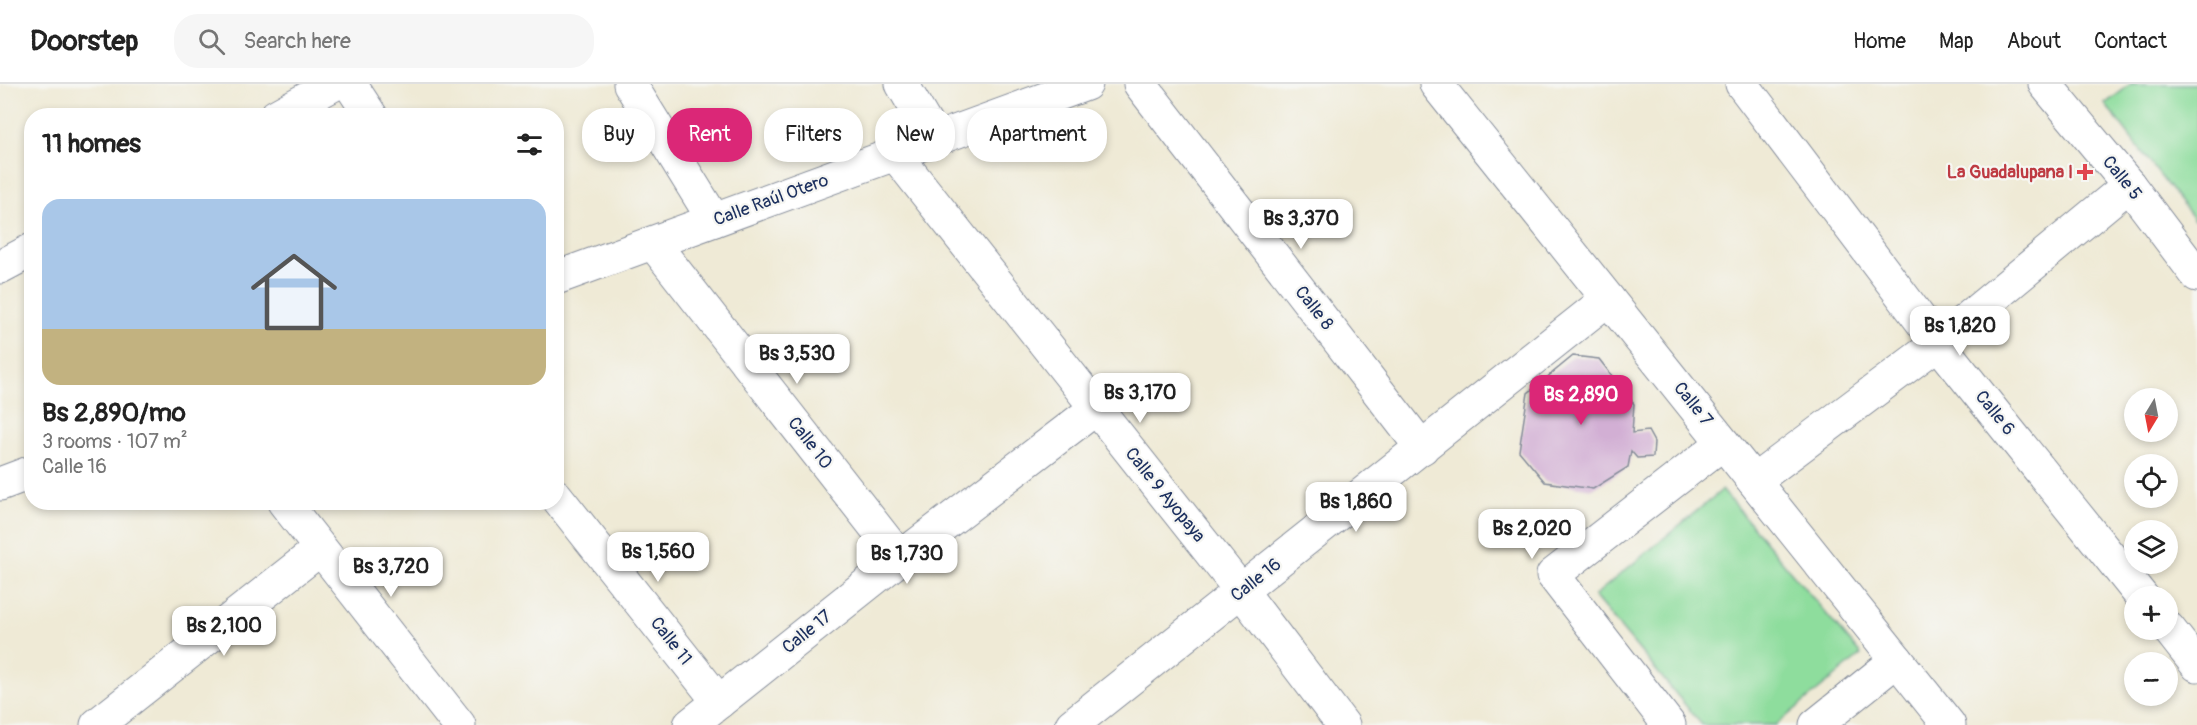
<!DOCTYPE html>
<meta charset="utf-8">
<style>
body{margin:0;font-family:Pangolin,sans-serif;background:#f6f6f6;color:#222;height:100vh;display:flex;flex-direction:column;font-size:22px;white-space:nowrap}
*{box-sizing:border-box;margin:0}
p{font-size:20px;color:#767676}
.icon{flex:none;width:33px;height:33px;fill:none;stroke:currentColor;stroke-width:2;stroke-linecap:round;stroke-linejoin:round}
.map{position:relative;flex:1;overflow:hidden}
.drawer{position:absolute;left:24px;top:24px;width:540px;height:402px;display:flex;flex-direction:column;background:#fff;border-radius:24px;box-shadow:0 3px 9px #0003}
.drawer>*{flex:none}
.hud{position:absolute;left:582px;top:24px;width:570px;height:54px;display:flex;gap:12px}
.needle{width:39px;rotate:190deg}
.tools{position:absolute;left:2124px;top:304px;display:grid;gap:12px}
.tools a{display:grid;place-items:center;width:54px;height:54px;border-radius:50%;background:#fff;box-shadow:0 3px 9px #0003;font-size:30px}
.price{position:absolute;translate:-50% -51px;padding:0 14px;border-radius:12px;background:#fff;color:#222;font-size:20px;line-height:39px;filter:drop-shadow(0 2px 3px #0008)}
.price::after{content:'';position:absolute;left:50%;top:36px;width:18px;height:14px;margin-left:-9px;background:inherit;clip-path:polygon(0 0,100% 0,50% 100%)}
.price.current{background:#db2777;color:#fff}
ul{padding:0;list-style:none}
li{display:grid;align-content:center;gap:12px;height:318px;padding:0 18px}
li span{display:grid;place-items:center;height:186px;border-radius:18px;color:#555}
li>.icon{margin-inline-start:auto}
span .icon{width:108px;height:108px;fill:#fffc;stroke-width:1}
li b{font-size:26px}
h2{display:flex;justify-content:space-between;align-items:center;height:72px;padding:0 18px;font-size:26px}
.tag{padding:0 21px;border-radius:24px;background:#fff;box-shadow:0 3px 9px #0003;font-size:21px;line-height:54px}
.tag.current{background:#db2777;color:#fff}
header{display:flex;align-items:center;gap:36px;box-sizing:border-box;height:84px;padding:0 30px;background:#fff;border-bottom:2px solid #e0e0e0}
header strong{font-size:28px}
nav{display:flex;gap:33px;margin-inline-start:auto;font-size:21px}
.search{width:420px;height:54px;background:#f6f6f6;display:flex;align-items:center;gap:15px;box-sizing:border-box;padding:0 21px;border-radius:24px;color:#767676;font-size:22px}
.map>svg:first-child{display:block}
</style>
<header>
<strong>Doorstep</strong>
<div class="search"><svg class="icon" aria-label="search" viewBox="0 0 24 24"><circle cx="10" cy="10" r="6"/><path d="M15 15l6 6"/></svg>Search here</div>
<nav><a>Home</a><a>Map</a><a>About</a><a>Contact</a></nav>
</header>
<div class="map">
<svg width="2197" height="641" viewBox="0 0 2197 641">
<rect width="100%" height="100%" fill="#f6f6f2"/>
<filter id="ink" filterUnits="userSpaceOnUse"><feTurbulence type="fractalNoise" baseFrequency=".0167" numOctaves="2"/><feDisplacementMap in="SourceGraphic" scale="12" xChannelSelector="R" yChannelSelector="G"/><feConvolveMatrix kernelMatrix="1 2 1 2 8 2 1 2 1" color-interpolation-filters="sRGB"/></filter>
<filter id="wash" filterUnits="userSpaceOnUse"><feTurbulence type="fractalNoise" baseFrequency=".008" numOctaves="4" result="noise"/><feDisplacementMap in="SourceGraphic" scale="24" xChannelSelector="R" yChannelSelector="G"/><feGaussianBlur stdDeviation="1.35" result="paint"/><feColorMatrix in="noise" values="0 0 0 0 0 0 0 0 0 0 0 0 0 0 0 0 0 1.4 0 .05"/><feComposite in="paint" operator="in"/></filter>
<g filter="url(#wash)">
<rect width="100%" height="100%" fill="#efead6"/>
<g fill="#8edd9d" stroke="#54867e" stroke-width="1.5">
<polygon points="2131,0 2197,0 2197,134 2194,136 2105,20"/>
<polygon points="1722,406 1861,571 1776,641 1702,641 1594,512"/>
</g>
<g id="blocks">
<polygon fill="#d2afd4" points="1573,272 1599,275 1634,320 1632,349 1648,347 1654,358 1653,373 1637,374 1631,367 1628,383 1593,405 1545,398 1519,367 1528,309"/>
</g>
</g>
<g filter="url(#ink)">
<use href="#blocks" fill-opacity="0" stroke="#858c9a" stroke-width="1.5"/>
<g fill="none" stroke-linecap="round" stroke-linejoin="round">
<g stroke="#858c9a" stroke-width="35">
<g id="minor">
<polyline points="350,0 371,32"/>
<polyline points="630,0 714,136"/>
<polyline points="902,0 935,56"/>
<polyline points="1140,0 1422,364"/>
<polyline points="1436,0 1949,641"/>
<polyline points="1742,0 1938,259 2142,513"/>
<polyline points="2045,0 2129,101 2197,191"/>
<polyline points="276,32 334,0"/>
<polyline points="895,70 1242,508 1343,641"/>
<polyline points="653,159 900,474"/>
<polyline points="0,183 32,166"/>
<polyline points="556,194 1086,0"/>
<polyline points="1754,397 1938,259 2129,101"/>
<polyline points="0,400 32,388"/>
<polyline points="556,412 719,618"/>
<polyline points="284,418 459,641"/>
<polyline points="2168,544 2197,581"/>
<polyline points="97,641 320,465"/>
<polyline points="690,641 900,474 1095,325"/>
<polyline points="1072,641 1608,215"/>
<polyline points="1669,641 1553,491 1723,359"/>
<polyline points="1816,641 1897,576"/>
</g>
</g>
<use href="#minor" stroke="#fff" stroke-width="33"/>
</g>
</g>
<path fill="#e0444e" stroke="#f6f6f2" stroke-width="2" d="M2082 79h6v6h6v6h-6v6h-6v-6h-6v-6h6z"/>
<g text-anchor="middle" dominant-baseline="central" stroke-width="4.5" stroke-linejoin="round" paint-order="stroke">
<g font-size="18" font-weight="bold" fill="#be3a42" stroke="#f6f6f2" text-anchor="end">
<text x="2073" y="88">La Guadalupana I</text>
</g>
<g font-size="18" fill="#1b2f5e" stroke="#f6f6f2">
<text transform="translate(2122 94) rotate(51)">Calle 5</text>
<text transform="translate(771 116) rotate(-20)">Calle Raúl Otero</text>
<text transform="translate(1314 224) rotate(52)">Calle 8</text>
<text transform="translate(1693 320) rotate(51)">Calle 7</text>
<text transform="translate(1995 329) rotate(51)">Calle 6</text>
<text transform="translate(810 359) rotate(52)">Calle 10</text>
<text transform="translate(1165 411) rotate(51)">Calle 9 Ayopaya</text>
<text transform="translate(1256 496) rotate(-38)">Calle 16</text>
<text transform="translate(807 548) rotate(-39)">Calle 17</text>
<text transform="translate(671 557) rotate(52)">Calle 11</text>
</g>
</g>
</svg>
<div class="tools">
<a><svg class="needle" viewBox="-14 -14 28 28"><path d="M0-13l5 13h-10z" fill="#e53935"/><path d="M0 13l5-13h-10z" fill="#767676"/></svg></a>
<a><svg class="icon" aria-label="locate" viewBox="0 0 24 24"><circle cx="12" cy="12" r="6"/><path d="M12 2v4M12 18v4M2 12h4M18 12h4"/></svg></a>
<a><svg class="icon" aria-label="layers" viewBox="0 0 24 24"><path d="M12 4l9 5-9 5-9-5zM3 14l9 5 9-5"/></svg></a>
<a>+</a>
<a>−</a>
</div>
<b class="price" style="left:1301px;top:166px">Bs 3,370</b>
<b class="price" style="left:1960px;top:273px">Bs 1,820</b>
<b class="price" style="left:797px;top:301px">Bs 3,530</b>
<b class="price" style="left:1140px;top:340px">Bs 3,170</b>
<b class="price current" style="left:1581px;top:342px">Bs 2,890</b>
<b class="price" style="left:1356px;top:449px">Bs 1,860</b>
<b class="price" style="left:1532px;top:476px">Bs 2,020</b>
<b class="price" style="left:658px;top:499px">Bs 1,560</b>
<b class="price" style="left:907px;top:501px">Bs 1,730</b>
<b class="price" style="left:391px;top:514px">Bs 3,720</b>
<b class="price" style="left:224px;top:573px">Bs 2,100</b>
<div class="hud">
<a class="tag">Buy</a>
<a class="tag current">Rent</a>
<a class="tag">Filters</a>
<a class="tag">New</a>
<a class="tag">Apartment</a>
</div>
<section class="drawer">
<h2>11 homes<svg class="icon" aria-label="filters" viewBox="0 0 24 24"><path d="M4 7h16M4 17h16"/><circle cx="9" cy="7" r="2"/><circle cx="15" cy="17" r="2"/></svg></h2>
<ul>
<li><span style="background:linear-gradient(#a9c7e8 70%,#c2b280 0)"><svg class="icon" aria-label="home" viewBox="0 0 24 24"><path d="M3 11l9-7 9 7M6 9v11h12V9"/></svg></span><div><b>Bs 2,890/mo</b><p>3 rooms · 107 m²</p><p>Calle 16</p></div></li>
</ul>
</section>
</div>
